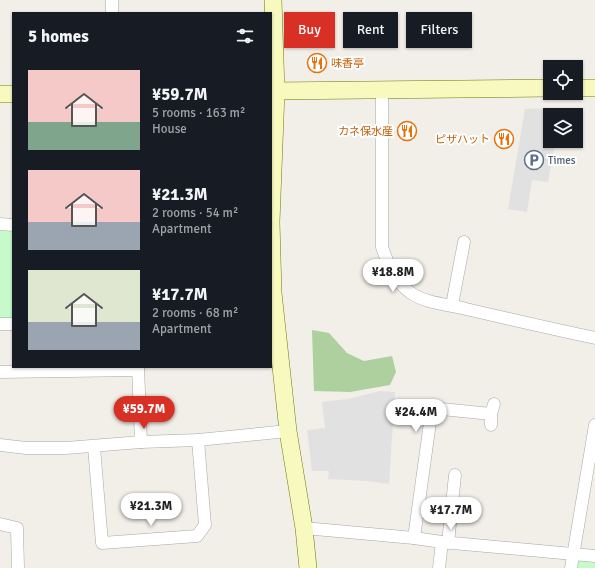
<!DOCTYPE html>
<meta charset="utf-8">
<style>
body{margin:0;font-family:Signika,"Noto Sans JP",sans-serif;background:#242831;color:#f1f3f6;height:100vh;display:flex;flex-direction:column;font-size:15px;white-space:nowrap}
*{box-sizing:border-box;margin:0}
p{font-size:13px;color:#9ea1a6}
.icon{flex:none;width:22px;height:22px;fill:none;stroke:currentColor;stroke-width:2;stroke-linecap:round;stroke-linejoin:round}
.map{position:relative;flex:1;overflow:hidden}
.drawer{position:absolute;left:12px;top:12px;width:260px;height:356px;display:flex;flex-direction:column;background:#171b24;border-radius:0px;box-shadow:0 1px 3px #0004}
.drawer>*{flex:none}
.guide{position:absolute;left:284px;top:12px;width:251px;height:36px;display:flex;gap:8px}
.fabs{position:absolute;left:543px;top:60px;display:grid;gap:8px}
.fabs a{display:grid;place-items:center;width:40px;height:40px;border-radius:0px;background:#171b24;box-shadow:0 1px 3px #0004;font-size:20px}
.price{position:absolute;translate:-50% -34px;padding:0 9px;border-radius:14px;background:#fff;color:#222;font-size:13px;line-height:26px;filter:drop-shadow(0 1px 2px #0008)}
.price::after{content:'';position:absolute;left:50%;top:24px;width:12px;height:9px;margin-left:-6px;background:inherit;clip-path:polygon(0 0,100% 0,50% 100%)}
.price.active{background:#d93025;color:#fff}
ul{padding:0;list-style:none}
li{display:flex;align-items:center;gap:12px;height:100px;padding:0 16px}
li span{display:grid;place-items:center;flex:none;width:112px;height:80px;border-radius:0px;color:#555}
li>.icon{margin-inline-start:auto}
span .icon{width:48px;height:48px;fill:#fffc;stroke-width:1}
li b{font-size:17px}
h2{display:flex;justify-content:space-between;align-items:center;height:48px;padding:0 16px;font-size:17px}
.chip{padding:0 14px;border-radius:0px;background:#171b24;box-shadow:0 1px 3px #0004;font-size:14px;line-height:36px}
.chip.active{background:#d93025;color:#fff}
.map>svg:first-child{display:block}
</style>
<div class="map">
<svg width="595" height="568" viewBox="0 0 595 568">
<rect width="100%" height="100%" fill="#f2eee8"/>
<polygon fill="#add09e" points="312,330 329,333 347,353 364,361 392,356 396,372 390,385 350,392 314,391"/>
<g fill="#c7facb">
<rect x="0" y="231" width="13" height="88"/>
<polygon points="575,554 595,557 595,568 573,568"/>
</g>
<g fill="#e1e1e1">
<polygon points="560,108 559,115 550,115 550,141 555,141 548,182 532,180 527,212 508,209 525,109"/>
<polygon points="380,391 395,392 389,484 367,481 328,479 329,471 312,471 307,430 325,428 322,402 348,399"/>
</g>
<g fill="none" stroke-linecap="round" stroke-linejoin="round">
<g stroke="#a8a8a8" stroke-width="13">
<g id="street">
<polyline points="112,0 112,13"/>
<path d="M382,90V247C388,265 395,282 411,293C427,304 448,304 466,309C509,319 552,329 595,338"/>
<polyline points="0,224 13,225"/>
<polyline points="452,305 464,242"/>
<polyline points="0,324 13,324"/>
<polyline points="138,367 141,442"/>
<polyline points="0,372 138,370"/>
<polyline points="491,425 491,414 494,404"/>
<polyline points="0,445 26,448 66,448 141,442 198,440 288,431"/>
<polyline points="94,447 102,543 197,536 205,525 198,440"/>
<polyline points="0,524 17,528 18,568"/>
<polyline points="304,528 414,538 442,542 595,556"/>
<polyline points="414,538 432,408 491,414"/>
<polyline points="448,543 455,475"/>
<polyline points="439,568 442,542"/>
<polyline points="571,568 595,425"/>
</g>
</g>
<g stroke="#707b06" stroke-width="18">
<g id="secondary">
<polyline points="273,0 276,91 271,222 273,293 288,431 304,528 308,568"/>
<polyline points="576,88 595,88"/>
<polyline points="271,91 550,88"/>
<polyline points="0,94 13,94"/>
</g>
</g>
<use href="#street" stroke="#fff" stroke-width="12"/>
<use href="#secondary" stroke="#f7f9be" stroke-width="17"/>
</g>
<defs>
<g id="restaurant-ring" transform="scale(1)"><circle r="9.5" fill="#fff" stroke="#e8710a" stroke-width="1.5"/><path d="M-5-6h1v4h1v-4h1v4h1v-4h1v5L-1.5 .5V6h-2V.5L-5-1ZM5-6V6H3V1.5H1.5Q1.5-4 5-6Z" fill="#e8710a"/></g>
<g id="parking-ring" transform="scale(1)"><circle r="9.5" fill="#fff" stroke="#5c6f8a" stroke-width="1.5"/><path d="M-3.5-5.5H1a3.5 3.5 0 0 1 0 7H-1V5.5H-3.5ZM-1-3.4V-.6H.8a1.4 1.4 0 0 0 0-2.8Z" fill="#5c6f8a"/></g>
</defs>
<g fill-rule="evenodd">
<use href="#restaurant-ring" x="317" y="63"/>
<use href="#restaurant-ring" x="407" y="131"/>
<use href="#restaurant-ring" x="504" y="139"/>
<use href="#parking-ring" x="534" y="160"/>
</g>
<g text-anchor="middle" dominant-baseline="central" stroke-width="4" stroke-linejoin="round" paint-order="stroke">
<g font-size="11" fill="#c56008" stroke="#fff" text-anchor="end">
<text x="331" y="63" text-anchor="start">味香亭</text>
<text x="393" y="131">カネ保水産</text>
<text x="490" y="139">ピザハット</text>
</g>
<g font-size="11" fill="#4e5e75" stroke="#fff" text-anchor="start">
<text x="548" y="160">Times</text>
</g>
</g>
</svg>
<div class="fabs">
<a><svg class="icon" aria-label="locate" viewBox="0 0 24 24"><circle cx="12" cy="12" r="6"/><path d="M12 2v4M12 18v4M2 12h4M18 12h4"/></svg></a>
<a><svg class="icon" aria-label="layers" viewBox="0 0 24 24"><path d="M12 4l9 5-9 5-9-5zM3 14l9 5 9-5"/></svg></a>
</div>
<b class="price" style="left:393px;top:293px">¥18.8M</b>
<b class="price active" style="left:144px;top:430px">¥59.7M</b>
<b class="price" style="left:416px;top:433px">¥24.4M</b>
<b class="price" style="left:151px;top:527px">¥21.3M</b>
<b class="price" style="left:451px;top:531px">¥17.7M</b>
<div class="guide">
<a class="chip active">Buy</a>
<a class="chip">Rent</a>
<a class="chip">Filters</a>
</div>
<section class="drawer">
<h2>5 homes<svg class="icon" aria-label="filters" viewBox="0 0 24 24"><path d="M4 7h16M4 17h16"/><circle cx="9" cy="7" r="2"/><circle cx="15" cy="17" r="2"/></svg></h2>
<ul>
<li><span style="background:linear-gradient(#f6c9c9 65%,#7fa58c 0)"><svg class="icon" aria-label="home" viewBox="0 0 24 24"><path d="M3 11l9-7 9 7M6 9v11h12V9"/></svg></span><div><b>¥59.7M</b><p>5 rooms · 163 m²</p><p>House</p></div></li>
<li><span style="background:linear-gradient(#f6c9c9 65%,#9aa5b1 0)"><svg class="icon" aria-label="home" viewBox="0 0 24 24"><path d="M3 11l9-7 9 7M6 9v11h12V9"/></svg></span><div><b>¥21.3M</b><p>2 rooms · 54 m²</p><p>Apartment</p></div></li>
<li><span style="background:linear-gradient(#dfe7d0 65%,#9aa5b1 0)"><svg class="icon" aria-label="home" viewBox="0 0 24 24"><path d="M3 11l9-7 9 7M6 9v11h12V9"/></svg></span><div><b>¥17.7M</b><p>2 rooms · 68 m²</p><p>Apartment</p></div></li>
</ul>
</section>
</div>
